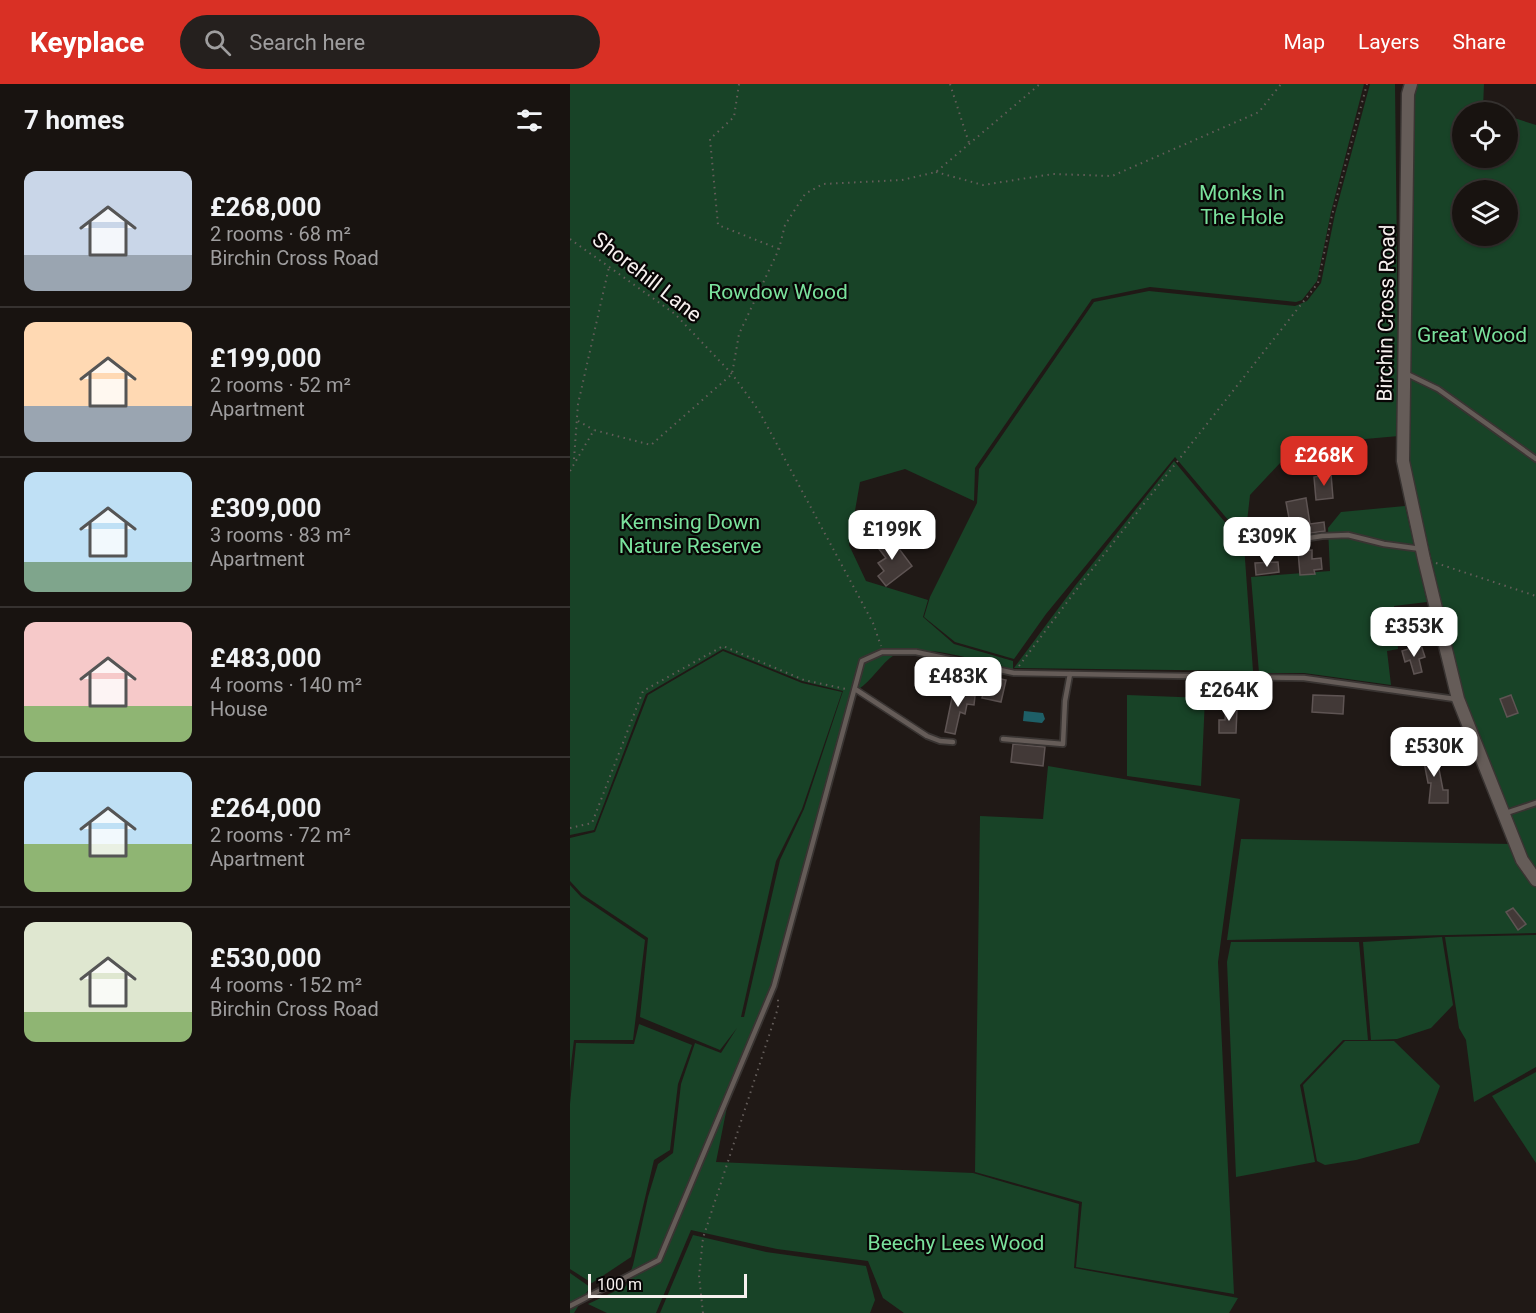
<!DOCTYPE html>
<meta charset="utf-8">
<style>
body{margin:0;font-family:Roboto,sans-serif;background:#25201e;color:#f1f3f6;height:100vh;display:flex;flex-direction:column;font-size:22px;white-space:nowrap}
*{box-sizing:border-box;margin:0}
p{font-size:20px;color:#9f9e9f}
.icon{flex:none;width:33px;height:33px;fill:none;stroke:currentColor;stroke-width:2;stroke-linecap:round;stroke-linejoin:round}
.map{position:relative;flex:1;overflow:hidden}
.details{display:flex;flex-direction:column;background:#181310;width:570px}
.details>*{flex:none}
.controls{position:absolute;left:882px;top:18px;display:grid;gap:12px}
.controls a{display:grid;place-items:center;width:66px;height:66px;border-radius:50%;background:#181310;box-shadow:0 2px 4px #0004,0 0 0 2px #363230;font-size:30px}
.scale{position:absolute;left:18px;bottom:15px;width:159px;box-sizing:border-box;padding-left:6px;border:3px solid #f6f0ee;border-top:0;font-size:16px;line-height:21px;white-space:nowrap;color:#f6f0ee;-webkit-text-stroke:4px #080505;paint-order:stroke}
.price{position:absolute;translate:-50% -51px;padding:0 14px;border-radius:12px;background:#fff;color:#222;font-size:20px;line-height:39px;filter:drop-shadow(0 2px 3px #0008)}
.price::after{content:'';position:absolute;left:50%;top:36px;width:18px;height:14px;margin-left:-9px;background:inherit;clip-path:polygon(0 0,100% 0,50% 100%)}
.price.on{background:#d93025;color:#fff}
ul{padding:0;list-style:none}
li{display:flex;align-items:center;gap:18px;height:150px;padding:0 24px}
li+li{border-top:2px solid #363230}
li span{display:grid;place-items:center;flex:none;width:168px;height:120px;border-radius:12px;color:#555}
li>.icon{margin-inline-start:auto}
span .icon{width:72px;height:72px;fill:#fffc;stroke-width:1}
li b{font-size:26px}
h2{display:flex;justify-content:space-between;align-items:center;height:72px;padding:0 24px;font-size:26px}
header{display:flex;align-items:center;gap:36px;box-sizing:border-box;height:84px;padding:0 30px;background:#d93025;color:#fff}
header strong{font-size:28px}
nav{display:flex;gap:33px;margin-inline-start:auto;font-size:21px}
.search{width:420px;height:54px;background:#25201e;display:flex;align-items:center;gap:15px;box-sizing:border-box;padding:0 21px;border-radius:33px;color:#9f9e9f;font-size:22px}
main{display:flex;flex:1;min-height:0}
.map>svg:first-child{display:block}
</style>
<header>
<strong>Keyplace</strong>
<div class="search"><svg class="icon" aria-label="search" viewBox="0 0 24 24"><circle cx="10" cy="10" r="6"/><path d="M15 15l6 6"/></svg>Search here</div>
<nav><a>Map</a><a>Layers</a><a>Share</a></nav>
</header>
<main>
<section class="details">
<h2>7 homes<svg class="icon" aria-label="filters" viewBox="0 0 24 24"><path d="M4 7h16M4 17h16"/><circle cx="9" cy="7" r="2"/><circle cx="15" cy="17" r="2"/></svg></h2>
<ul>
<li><span style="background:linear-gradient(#c9d6e8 70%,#9aa5b1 0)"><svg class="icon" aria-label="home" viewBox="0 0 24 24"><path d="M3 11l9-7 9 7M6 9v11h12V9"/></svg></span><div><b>£268,000</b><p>2 rooms · 68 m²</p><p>Birchin Cross Road</p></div></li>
<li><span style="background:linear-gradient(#ffd9b3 70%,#9aa5b1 0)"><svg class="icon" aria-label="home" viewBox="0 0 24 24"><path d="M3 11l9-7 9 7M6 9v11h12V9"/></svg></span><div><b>£199,000</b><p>2 rooms · 52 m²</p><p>Apartment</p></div></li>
<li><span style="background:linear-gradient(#bfe0f5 75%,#7fa58c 0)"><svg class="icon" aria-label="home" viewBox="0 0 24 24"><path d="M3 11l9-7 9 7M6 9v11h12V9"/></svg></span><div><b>£309,000</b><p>3 rooms · 83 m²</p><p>Apartment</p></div></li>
<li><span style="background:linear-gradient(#f6c9c9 70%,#8fb573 0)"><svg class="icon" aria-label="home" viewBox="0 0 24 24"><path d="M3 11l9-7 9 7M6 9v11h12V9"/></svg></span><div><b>£483,000</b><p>4 rooms · 140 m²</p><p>House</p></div></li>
<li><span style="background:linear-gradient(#bfe0f5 60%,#8fb573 0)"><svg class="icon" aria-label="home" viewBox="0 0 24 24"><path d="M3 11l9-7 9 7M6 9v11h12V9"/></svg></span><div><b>£264,000</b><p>2 rooms · 72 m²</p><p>Apartment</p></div></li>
<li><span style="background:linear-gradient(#dfe7d0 75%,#8fb573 0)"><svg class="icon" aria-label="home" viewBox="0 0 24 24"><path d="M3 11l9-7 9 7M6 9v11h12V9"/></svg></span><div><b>£530,000</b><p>4 rooms · 152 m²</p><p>Birchin Cross Road</p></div></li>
</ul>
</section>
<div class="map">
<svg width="966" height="1229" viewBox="0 0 966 1229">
<rect width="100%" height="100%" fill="#201916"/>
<g fill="#184327" fill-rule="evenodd">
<path d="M0,0H794L761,128L747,197L732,216L726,218L580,203L522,215L405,384L404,417L335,385L290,398L279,461L296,497L358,516L353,533L384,560L443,577V586C415,579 344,554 320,574C306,586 299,601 282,609L202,898L159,1013L146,1078L403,1089L509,1120L504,1184L668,1214L659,1229H334L313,1214L298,1177L207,1165L121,1146L86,1229H37L18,1220L56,1202L63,1181L78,1113L88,1080L103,1069L111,1000L125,959L151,969L167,944L150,966L70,933L78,854L12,810L0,797V754L25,748L78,611L153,567L232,599L272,608L232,725L206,777L171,933H174L210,776L234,725L273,607L232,597L153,565L76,610L24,746L0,751Z"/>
<polygon points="800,0 825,0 829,352 727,361 680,411 675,456 605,373 476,530 444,575 385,558 354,533 360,513 407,419 409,385 524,218 579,207 725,222 737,217 751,199 765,130"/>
<path d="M836,0H914L913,24L927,28H892V74H938V32L966,41V791L955,775L893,613L840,381L833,11ZM892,106H938V152H892Z"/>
<polygon points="604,377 674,461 683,587 444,584 505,502"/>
<polygon points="835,422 857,518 824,522 828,565 817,567 821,601 734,589 689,589 681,493 760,487 758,444 771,428"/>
<polygon points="557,611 635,614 631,702 557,692"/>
<polygon points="478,682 670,715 648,878 664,1210 506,1183 512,1118 405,1088 410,732 473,735"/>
<polygon points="671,755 941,760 966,800 966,849 657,856"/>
<polygon points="0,801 11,813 75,856 63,956 4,956 0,988"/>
<polygon points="966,851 966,983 904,1018 896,956 889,944 875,853"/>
<polygon points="872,853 883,921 861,944 827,955 801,956 793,858"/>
<polygon points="661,858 789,858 798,956 773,956 730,1001 745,1078 666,1093 657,878"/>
<polygon points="69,940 122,961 108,1000 100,1066 84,1076 61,1173 22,1199 0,1185 0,1020 6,959 64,960"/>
<polygon points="775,957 824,957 870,1002 849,1059 786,1076 755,1081 747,1077 733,1001"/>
<polygon points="966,988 966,1079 922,1012"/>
<polygon points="123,1151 196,1168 296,1182 305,1216 300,1229 90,1229"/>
<polygon points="0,1189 20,1203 4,1229 0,1229"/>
</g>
<polygon fill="#1e5f67" points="454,627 473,629 475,635 472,639 453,637"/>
<g fill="#423937" stroke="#5e5453" stroke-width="1.5">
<polygon points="761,390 763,414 746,416 744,393"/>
<polygon points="736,414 740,440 754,438 755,447 727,451 725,434 719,434 716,418"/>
<polygon points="318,450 342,482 316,502 308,492 314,487 308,479 316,474 305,460"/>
<polygon points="742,466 742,475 751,474 752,485 744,486 745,490 730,491 728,467"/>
<polygon points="708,478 709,488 686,491 685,479"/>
<polygon points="851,561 855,573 849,575 852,588 844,590 840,576 835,578 832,567"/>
<polygon points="417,592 436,596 431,618 412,614"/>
<polygon points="384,604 397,606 396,611 405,612 404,621 397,620 395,630 390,628 385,650 375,648"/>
<polygon points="743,611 774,612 773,630 742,628"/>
<polygon points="941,611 948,629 937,633 930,615"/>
<polygon points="656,625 667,625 666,649 649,649 649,636 655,636"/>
<polygon points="443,660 475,663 473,682 441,678"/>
<polygon points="865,664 873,706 878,706 878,719 859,719 861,699 858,699 852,667"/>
<polygon points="943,824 956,840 948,846 936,828"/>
</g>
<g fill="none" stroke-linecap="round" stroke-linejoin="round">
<g stroke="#393432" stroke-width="8">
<g id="lane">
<polyline points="837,290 868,305 966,375"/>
<polyline points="694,461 752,452 778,451 814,460 851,465"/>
<polyline points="285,605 357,652 370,657 383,658"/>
<polyline points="433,655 493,660 495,617 500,590"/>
<polyline points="936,729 966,719"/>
<polyline points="0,1222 89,1176 204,902 292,577 312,568 346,568 444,589 734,594 885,615"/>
</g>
</g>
<g stroke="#393432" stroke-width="15">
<polyline id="secondary" points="841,0 838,10 833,377 854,475 888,615 952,776 966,796"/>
</g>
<g stroke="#645d5a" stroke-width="2" stroke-dasharray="1.5 4.5" stroke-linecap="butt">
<polyline points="169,0 164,33 140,55 148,141 209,165"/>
<polyline points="380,0 399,59"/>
<polyline points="366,88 413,101 483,90 542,92 689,28 711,0"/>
<polyline points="0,155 105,230 162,290 189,327 303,539 311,562"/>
<polyline points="8,337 24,346"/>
<polyline points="4,375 8,320 39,183"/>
<polyline points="0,387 24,346 81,361 162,290 169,250 209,165 215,141 235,110 253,100 332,96 366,88 470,0"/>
<polyline points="866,479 966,512"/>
<polyline points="449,582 510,501 748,199 762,131 797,0"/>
<polyline points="0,744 22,739 73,607 153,562 234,596 276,605"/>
<polyline points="133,1229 129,1192 133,1154 208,924 208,914"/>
</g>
<use href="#lane" stroke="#655c58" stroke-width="4.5"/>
<use href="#secondary" stroke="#655c58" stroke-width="12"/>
</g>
<g text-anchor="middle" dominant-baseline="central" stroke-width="4.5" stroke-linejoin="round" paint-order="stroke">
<g font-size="21" fill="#7ae19c" stroke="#080505">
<text x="672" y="109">Monks In<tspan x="672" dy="24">The Hole</tspan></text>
<text x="208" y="208">Rowdow Wood</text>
<text x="902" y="251">Great Wood</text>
<text x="120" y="438">Kemsing Down<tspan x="120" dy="24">Nature Reserve</tspan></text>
<text x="386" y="1159">Beechy Lees Wood</text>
</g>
<g font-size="21" fill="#f6f0ee" stroke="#080505">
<text transform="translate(77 193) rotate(38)">Shorehill Lane</text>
<text transform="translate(816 229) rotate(-89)">Birchin Cross Road</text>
</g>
</g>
</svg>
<div class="controls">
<a><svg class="icon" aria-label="locate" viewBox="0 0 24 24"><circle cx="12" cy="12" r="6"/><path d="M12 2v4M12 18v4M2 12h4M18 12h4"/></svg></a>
<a><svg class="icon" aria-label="layers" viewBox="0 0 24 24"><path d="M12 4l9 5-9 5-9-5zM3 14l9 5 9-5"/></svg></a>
</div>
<div class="scale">100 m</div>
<b class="price on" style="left:754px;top:403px">£268K</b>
<b class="price" style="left:322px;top:477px">£199K</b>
<b class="price" style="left:697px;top:484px">£309K</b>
<b class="price" style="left:844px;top:574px">£353K</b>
<b class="price" style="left:388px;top:624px">£483K</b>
<b class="price" style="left:659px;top:638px">£264K</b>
<b class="price" style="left:864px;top:694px">£530K</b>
</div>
</main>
